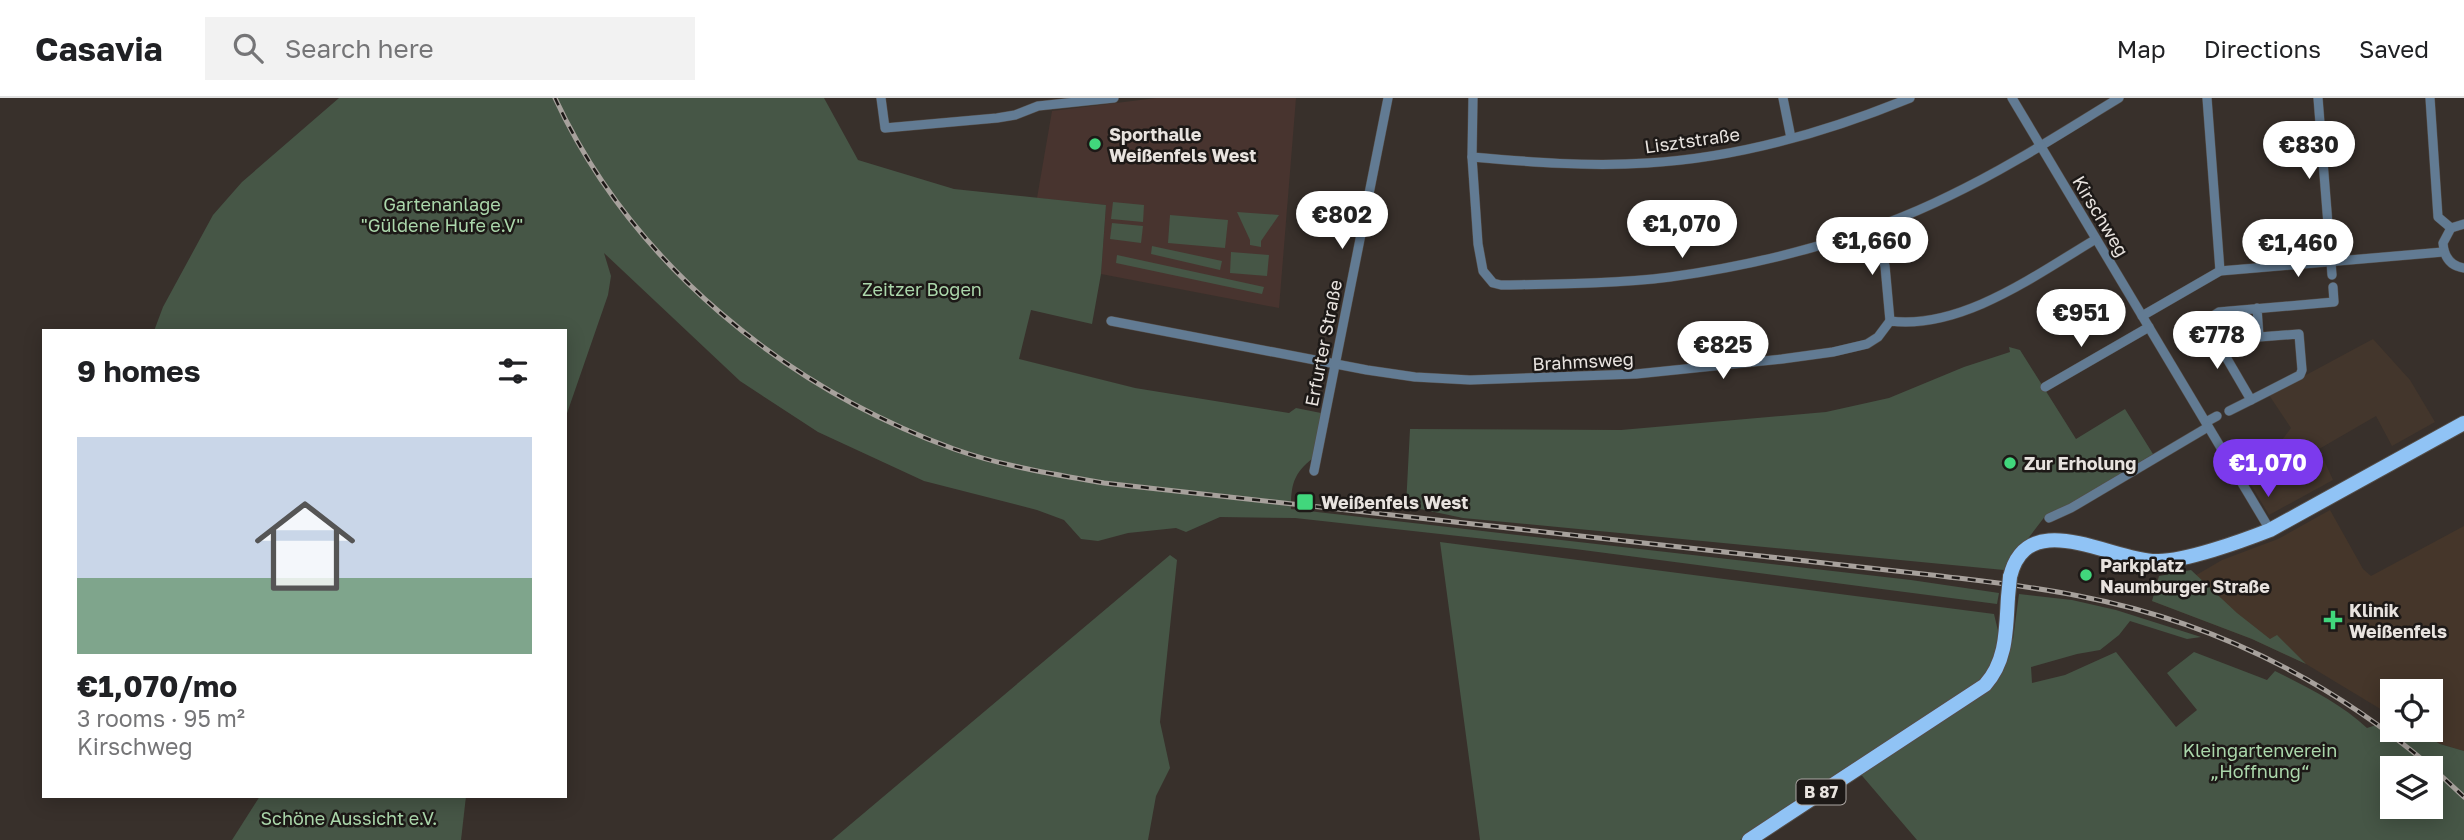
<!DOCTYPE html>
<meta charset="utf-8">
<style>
body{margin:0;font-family:"Golos Text",sans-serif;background:#f2f2f2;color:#202124;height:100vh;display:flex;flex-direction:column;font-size:26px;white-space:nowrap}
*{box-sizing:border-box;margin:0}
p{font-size:23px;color:#757577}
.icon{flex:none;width:38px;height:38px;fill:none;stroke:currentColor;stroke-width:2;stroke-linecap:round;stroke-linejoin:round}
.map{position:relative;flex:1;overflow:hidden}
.side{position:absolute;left:42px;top:231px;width:525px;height:469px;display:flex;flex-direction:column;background:#fff;border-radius:0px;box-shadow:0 4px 18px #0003}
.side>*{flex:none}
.controls{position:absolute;left:2380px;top:581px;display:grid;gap:14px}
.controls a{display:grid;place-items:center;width:63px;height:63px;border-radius:0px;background:#fff;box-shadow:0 4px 18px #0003;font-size:35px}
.price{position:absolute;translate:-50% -60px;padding:0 16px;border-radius:24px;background:#fff;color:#222;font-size:23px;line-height:46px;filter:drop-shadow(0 2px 4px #0008)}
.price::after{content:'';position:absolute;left:50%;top:42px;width:21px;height:16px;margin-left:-10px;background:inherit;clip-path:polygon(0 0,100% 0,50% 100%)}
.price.current{background:#7c3aed;color:#fff}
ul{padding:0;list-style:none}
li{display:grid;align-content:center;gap:14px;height:371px;padding:0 35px}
li span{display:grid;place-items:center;height:217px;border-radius:0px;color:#555}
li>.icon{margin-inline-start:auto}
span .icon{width:126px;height:126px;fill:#fffc;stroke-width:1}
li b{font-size:30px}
h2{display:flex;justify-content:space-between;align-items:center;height:84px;padding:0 35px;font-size:30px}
header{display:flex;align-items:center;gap:42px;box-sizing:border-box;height:98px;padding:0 35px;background:#fff;border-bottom:2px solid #e0e0e0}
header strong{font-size:33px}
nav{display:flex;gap:38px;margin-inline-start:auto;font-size:24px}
.search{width:490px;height:63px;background:#f2f2f2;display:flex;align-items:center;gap:18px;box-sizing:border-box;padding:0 24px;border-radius:0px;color:#757577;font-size:26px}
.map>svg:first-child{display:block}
</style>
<header>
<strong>Casavia</strong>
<div class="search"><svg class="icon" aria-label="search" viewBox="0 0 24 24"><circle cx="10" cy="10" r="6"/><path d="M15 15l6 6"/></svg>Search here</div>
<nav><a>Map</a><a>Directions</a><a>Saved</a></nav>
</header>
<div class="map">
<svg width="2464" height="742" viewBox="0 0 2464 742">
<rect width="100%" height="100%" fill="#38302b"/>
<polygon fill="#43362c" points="2373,241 2410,282 2435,324 2392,348 2376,318 2319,351 2333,382 2269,417 2241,370 2279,346 2291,330 2269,297"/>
<polygon fill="#48342f" points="1156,0 1296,0 1279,210 1101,176 1106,107 1037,100 1052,13"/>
<polygon fill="#45362a" points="2330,412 2363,471 2371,478 2464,428 2464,653 2440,646 2416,632 2431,632 2431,593 2392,593 2392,618 2306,566 2252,541 2152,503 2222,462 2278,441"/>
<g fill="#465646" fill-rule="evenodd">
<path d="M339,0H824L858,62L954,91L1106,107L1101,176L1092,226L1031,212L1019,261L1135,290L1289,315L1296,310L1321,315L1313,360C1293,376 1291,387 1291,411L1911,482L1999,495L1997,506L1575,451L1295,420L1220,419L1186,434L1176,430L1128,435L1098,443L1081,441L1064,422L1037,412L924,383L818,334L740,283L604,155L611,178L608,197L565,321V233H154L163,209L213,117L242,84Z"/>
<polygon points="1113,104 1144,107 1143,124 1111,121"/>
<polygon points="1237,114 1279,117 1261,143 1261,149 1250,147 1250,142"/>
<polygon points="1170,117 1228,122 1225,150 1168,145"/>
<polygon points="1112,125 1143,128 1141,145 1110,141"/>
<polygon points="1152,148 1222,163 1220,172 1151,156"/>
<polygon points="1231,154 1269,157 1267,178 1230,175"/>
<polygon points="1117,157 1264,189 1262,196 1116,165"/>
<polygon points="2009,249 2020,252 2076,341 2125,311 2153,356 2072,405 2046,417 2004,472 1463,420 1406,408 1410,331 1621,332 1826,314 1889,300 1964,269 2010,254"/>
<path d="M1440,444L1994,516L1999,537L2013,541L2019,496L2072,502L2116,512L2201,539L2187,541L2130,523L2119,537L2100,552L2077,556L2031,569L2032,585L2065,577L2116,554L2176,629L2197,612L2167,575L2194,554L2267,582L2275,573C2307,589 2340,605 2367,630L2392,622V632H2416L2440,646L2464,653V742H1917L1852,666L1740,742H1480ZM2392,670H2431V709H2392Z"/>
<polygon points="1170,457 1177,462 1160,624 1170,670 1156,698 1148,742 832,742"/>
<polygon points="2191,472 2237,515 2270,541 2277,537 2306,566 2252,541 2152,503 2159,478"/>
<polygon points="260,698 466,698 461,742 232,742"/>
</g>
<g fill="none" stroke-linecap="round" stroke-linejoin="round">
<g stroke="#544d48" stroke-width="10">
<g id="minor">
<polyline points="881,0 885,30 997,20 1015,17 1038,8 1114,0"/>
<path d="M1473,0L1472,59L1478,146L1483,173L1493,185L1501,187C1558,186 1614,186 1670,179C1764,166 1864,140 1949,98C2008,70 2063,34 2119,0"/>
<polyline points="1783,0 1791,40"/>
<polyline points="2012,0 2270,432"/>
<polyline points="2207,0 2220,173"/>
<polyline points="2318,0 2332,177"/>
<polyline points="2430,0 2438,119 2451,130"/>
<path d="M1472,59C1530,64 1589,69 1647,65C1737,60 1827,34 1910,0"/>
<path d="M2464,126L2451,130L2443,145C2444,159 2450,168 2464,170"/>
<polyline points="1873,131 1885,168 1890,223"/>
<polyline points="2257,210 2259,239 2299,236 2302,272 2300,277 2251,302 2205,223 2219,214 2230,213 2334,204 2333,189"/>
<polyline points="2142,218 2220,173 2443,154"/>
<path d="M1111,223L1367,272L1415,279L1470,282L1636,276L1782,261L1833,254L1867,246L1878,239L1890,223C1962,232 2037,176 2096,141"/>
<polyline points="2045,289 2149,229"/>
<polyline points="2229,313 2251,302"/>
<polyline points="2206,324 2217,318"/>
<polyline points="1314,373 1388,0"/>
<polyline points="2049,420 2071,410 2208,329"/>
</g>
</g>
<g stroke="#544d48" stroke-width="16">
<g id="primary">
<path d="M2010,479C2027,407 2112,463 2156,463C2184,464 2242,443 2270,432L2464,325"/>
<path d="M1749,742L1985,587C2007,563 2006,531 2008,499"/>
</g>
</g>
<use href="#minor" stroke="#627b93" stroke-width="9"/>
<use href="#primary" stroke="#90c3f5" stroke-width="14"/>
<g stroke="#a7a19c" stroke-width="5">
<path id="rail" d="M555,0C632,166 785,289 954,351C1002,368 1053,376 1104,385L1932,477C1981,483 2031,488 2079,498C2226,526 2357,596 2464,699"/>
</g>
<use href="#rail" stroke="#1d1917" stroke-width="2.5" stroke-dasharray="8" stroke-linecap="butt"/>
<g stroke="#544d48" stroke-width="16" stroke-linecap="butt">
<polyline id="primary-bridge" points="2008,499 2010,479"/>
</g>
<use href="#primary-bridge" stroke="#90c3f5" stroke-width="14"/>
</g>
<g fill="#41d77c" stroke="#1d1917" stroke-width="2.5">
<circle cx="1095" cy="46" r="7"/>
<circle cx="2010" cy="365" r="7"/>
<rect x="1296" y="395" width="18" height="18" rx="3.5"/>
<circle cx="2086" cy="477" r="7"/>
<path d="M2329.5 511.5h7v7h7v7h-7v7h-7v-7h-7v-7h7z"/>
</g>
<g text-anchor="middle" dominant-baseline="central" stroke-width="5" stroke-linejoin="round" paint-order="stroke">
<rect fill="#1d1917" stroke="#aba6a3" stroke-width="2" x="1796.5" y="681.5" width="49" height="25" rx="5"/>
<g font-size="16" font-weight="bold" fill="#e8e3df">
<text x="1821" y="694">B 87</text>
</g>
<g font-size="18" font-weight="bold" fill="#e8e3df" stroke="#1d1917" text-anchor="start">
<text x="1109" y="36">Sporthalle<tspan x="1109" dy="21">Weißenfels West</tspan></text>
<text x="2024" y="365">Zur Erholung</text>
<text x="1321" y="404">Weißenfels West</text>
<text x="2100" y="467">Parkplatz<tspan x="2100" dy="21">Naumburger Straße</tspan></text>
<text x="2349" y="512">Klinik<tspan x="2349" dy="21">Weißenfels</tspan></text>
</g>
<g font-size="18" fill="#e8e3df" stroke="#1d1917">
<text transform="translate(1692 42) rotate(-8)">Lisztstraße</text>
<text transform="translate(2101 118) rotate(59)">Kirschweg</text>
<text transform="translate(1323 245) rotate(-79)">Erfurter Straße</text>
<text transform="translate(1583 263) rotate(-3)">Brahmsweg</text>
</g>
<g font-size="18" fill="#abd7ab" stroke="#1d1917">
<text x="442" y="106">Gartenanlage<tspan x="442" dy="21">"Güldene Hufe e.V"</tspan></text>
<text x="922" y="191">Zeitzer Bogen</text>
<text x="2260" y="652">Kleingartenverein<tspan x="2260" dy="21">„Hoffnung“</tspan></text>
<text x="349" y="720">Schöne Aussicht e.V.</text>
</g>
</g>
</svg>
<div class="controls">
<a><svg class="icon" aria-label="locate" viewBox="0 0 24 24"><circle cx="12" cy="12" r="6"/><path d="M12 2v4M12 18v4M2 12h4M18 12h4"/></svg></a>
<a><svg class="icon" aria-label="layers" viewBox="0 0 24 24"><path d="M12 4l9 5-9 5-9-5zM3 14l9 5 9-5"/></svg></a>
</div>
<b class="price" style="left:2309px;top:83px">€830</b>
<b class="price" style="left:1342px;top:153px">€802</b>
<b class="price" style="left:1682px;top:162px">€1,070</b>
<b class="price" style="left:1872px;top:179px">€1,660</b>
<b class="price" style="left:2298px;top:181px">€1,460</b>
<b class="price" style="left:2081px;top:251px">€951</b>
<b class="price" style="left:2217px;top:273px">€778</b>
<b class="price" style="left:1723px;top:283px">€825</b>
<b class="price current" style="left:2268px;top:401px">€1,070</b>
<section class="side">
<h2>9 homes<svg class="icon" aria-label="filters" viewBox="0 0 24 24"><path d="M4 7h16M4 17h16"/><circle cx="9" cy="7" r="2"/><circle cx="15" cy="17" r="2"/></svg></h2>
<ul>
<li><span style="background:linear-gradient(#c9d6e8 65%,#7fa58c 0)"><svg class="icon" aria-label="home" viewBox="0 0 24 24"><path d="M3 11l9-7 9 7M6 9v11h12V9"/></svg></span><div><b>€1,070/mo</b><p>3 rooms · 95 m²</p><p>Kirschweg</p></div></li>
</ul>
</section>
</div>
